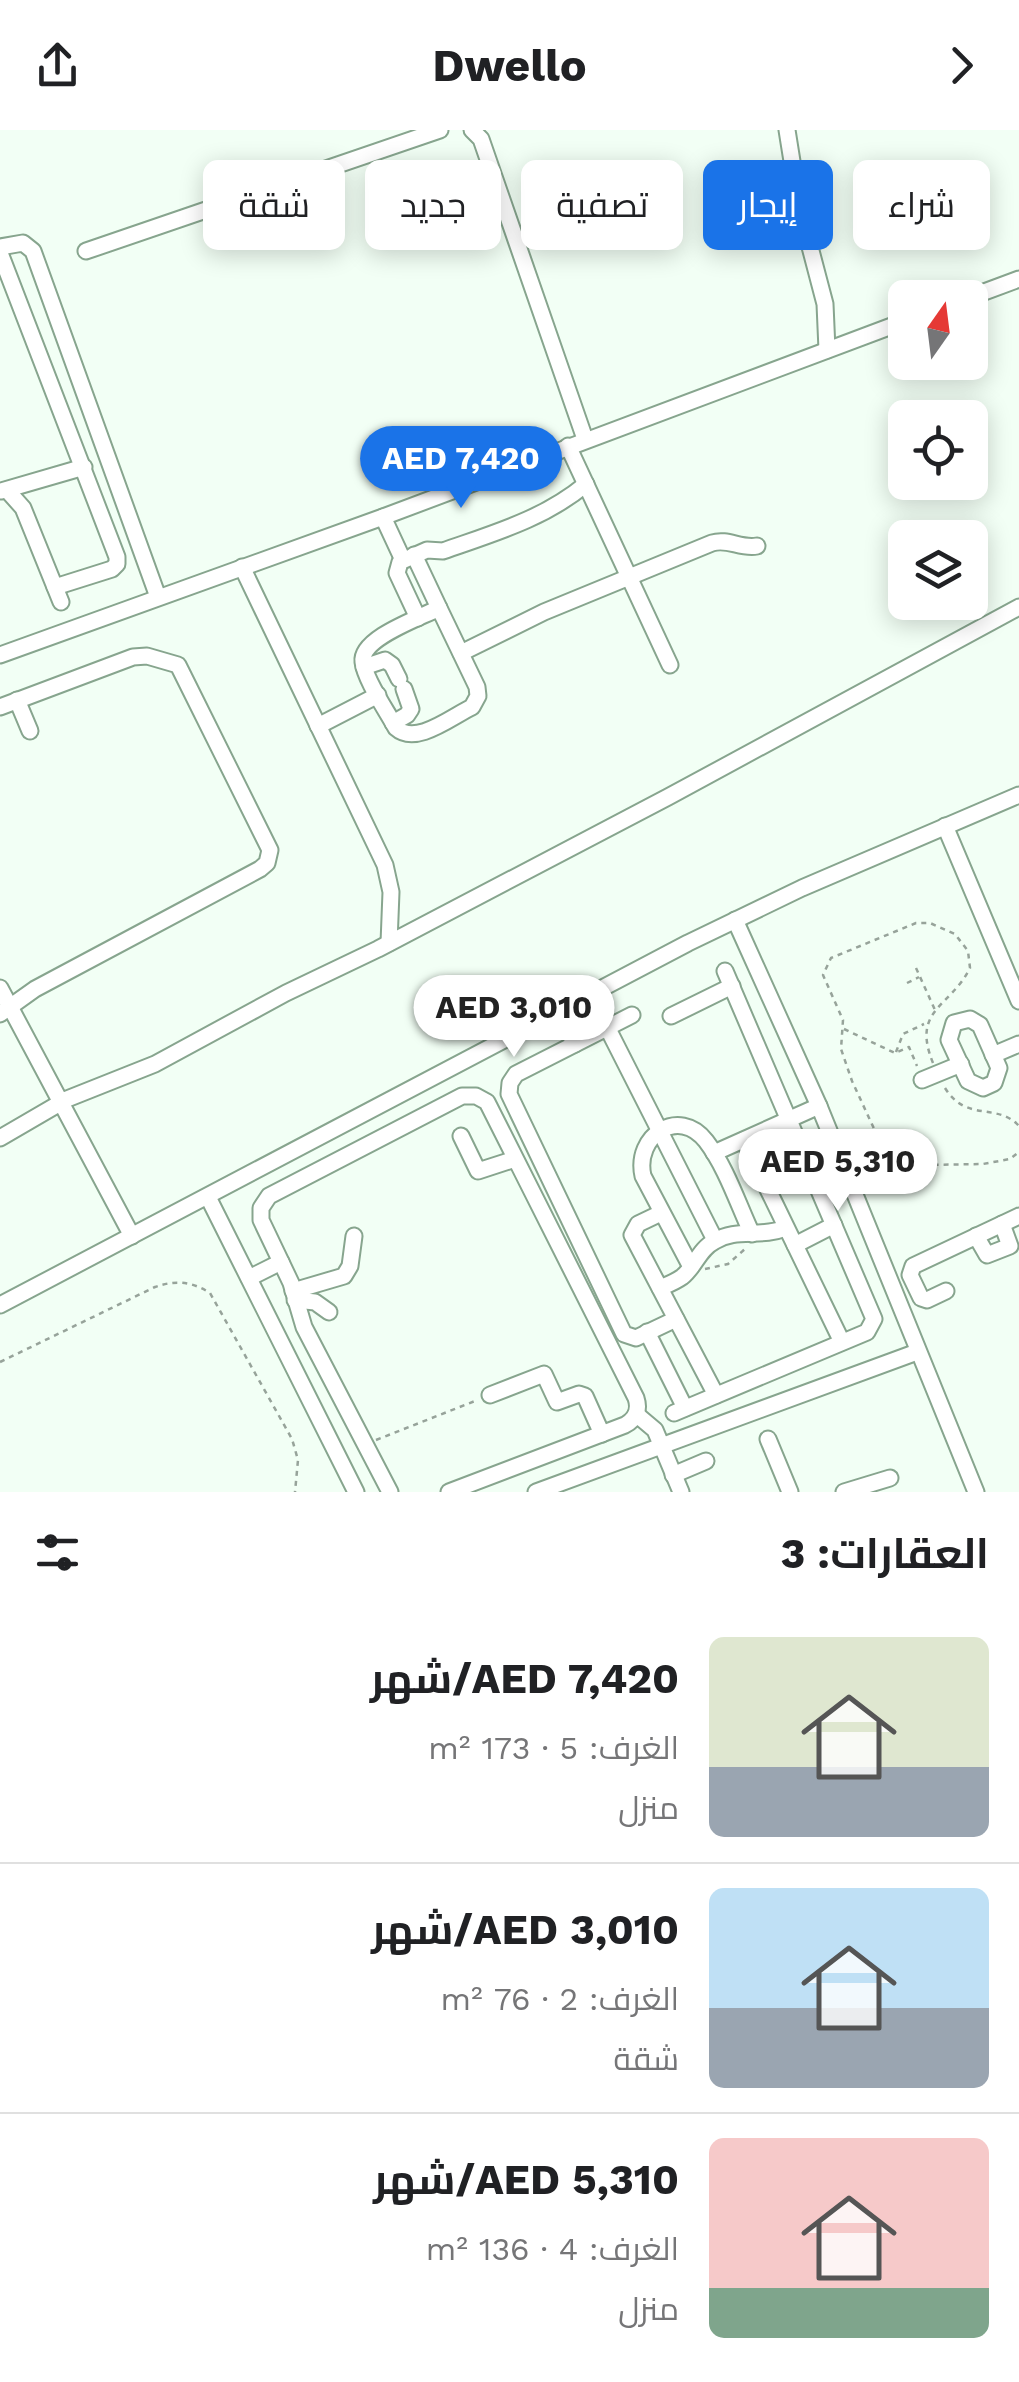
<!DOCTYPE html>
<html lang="ar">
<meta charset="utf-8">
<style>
body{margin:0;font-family:"Work Sans",Cairo,sans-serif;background:#f2f2f2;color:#202124;direction:rtl;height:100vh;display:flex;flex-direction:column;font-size:38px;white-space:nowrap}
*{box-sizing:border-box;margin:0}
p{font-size:32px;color:#757577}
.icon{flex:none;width:55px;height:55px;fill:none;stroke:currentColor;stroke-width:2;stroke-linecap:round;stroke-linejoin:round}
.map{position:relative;height:1362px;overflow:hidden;direction:ltr}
.drawer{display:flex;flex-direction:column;background:#fff;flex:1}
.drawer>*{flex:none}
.top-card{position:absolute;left:30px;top:30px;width:960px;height:90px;direction:rtl;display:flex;gap:20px}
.needle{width:65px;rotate:14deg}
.tools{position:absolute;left:888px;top:150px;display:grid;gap:20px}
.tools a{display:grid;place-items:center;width:100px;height:100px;border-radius:15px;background:#fff;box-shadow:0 5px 25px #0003;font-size:50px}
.price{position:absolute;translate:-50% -85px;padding:0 22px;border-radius:35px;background:#fff;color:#222;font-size:32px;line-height:65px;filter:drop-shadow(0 2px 5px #0008)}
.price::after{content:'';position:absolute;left:50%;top:60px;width:30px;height:22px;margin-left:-15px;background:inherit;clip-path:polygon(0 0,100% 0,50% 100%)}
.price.active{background:#1a73e8;color:#fff}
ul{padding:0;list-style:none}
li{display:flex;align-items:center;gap:30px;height:250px;padding:0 30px}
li+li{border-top:2px solid #e0e0e0}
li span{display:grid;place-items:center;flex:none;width:280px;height:200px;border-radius:15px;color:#555}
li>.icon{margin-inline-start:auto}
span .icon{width:120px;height:120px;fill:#fffc;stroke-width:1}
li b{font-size:42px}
h2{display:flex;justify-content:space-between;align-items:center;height:120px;padding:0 30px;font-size:42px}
.pill{padding:0 35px;border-radius:15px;background:#fff;box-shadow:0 5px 25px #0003;font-size:35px;line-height:90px}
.pill.active{background:#1a73e8;color:#fff}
header{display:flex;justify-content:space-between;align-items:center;height:130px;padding:0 30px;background:#fff;font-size:45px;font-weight:700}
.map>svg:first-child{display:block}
</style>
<header><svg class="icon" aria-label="forward" viewBox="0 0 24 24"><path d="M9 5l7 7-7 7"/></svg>Dwello<svg class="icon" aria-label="share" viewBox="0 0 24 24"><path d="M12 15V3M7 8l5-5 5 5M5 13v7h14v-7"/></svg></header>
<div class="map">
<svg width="1019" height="1362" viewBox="0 0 1019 1362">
<rect width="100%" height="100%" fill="#f2fff5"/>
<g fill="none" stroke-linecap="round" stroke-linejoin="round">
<g stroke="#87a58e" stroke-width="19">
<g id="minor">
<polyline points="472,0 481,9 585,309"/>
<polyline points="787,0 799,75 825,174 827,220"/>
<polyline points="0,117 23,113 33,121 158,467"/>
<polyline points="86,121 440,0"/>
<polyline points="0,123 117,427 117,434 112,439 55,457"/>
<polyline points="968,168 1019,149"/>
<polyline points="568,316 670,535"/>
<polyline points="7,360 23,378 61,472"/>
<polyline points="1,361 84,337"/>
<polyline points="383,387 403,430"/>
<polyline points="414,425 439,478"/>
<polyline points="242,437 385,735 391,762 389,813"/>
<path d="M439,478L477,557L478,566L472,577C451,587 416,616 396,598C387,581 365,550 363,532C360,508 420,488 439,478Z"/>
<path d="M418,488L397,443L400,432L427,420L443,421C494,403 544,389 586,354"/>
<path d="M461,523L544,482L712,413C728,408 740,419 757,416"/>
<polyline points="0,525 383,387 905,191"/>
<polyline points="364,537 385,530 392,535 399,549"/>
<polyline points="17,570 30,601"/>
<polyline points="0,577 133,527 147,526 178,535 270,720 267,733 260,739 35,859 0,884"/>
<polyline points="393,593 407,585 411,579 404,559"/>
<polyline points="318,596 378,565"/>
<polyline points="945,696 1019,871"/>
<polyline points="735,790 819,976 976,1362"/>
<polyline points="0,858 132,1106"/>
<polyline points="557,882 575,914"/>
<polyline points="632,885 516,944 510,953 509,964 624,1204 636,1208 676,1189"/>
<polyline points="671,886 732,856"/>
<polygon points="970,889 980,895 999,938 994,953 983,958 968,951 949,910 954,893"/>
<polyline points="607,897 715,1110"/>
<polyline points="993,925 1019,914"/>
<polyline points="922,950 961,934"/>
<polyline points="461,1006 478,1041 515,1029"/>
<polyline points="0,1008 67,969 155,934 286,863 378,819 668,667 1019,477"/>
<polyline points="744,1010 842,1212"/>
<polyline points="714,1023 819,976"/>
<polyline points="208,1067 356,1362"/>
<polyline points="661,1083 638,1094 632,1105 716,1265"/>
<polyline points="976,1106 987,1125 1010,1116 1002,1094"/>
<polyline points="795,1115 834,1095"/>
<path d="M691,1137L643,1046C634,1006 679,976 706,1011C726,1037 738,1074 752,1104"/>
<polyline points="249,1148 281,1132"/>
<path d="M660,1158C667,1155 675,1152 682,1147C695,1137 699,1119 715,1111C736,1098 760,1108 786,1098"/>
<polyline points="293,1161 344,1146 350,1136 354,1106"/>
<polyline points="946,1161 927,1170 921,1168 910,1145 913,1136 1019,1086"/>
<polyline points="295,1170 315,1172 329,1182"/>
<polyline points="0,1175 688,813 802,758 1019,665"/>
<polyline points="647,1202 685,1278"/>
<polyline points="490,1265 544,1244 557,1272 579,1264 585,1266 602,1304"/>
<polyline points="674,1283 867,1202 874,1189 725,841"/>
<polyline points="636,1284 655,1300 681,1362"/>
<polyline points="768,1309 790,1362"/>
<polyline points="673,1345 706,1331"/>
<path d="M390,1362L304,1197L291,1153L261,1090V1078L269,1066L462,966H476L487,972L636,1268C640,1280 636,1289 625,1295L449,1362"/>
<polyline points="536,1362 917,1222"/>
<polyline points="844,1362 890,1348"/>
</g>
</g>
<g stroke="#97a39a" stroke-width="2.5" stroke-dasharray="5 5" stroke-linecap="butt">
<polyline points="916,838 935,880"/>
<polyline points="907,853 919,847"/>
<polyline points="844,899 895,923 909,917 917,936"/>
<polyline points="896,922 903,904 924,894"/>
<path d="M933,933C911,879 950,878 970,838L968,821L955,804L930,793H916L831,828L823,845L843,890L841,919L852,951L876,1003L890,1021L907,1031L924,1035L983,1034L1010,1029L1019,1022"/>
<path d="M945,958C967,993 997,972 1019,996"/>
<polyline points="705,1139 728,1134 745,1119"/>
<path d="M0,1232L155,1157C175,1150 191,1151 210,1163L292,1309L298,1330L295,1362"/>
<polyline points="376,1310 475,1271"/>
</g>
<use href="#minor" stroke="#fff" stroke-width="15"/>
</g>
</svg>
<div class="tools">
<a><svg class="needle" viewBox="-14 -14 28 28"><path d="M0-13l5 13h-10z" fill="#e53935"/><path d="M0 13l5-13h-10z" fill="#757577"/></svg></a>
<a><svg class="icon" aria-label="locate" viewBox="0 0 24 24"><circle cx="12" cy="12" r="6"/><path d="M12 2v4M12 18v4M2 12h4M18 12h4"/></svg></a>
<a><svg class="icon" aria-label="layers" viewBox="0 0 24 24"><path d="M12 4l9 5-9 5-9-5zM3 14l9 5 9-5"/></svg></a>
</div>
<b class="price active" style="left:461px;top:381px">AED 7,420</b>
<b class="price" style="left:514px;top:930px">AED 3,010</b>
<b class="price" style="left:838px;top:1084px">AED 5,310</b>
<div class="top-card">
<a class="pill">شراء</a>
<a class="pill active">إيجار</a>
<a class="pill">تصفية</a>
<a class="pill">جديد</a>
<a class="pill">شقة</a>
</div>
</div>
<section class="drawer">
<h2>العقارات: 3<svg class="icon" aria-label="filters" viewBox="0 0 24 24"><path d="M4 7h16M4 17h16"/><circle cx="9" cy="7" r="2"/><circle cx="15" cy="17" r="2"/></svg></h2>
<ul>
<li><span style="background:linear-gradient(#dfe7d0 65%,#9aa5b1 0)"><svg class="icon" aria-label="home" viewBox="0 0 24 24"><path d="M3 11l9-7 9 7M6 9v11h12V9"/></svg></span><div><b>AED 7,420/شهر</b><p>الغرف: 5 · 173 m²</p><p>منزل</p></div></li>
<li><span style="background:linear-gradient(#bfe0f5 60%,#9aa5b1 0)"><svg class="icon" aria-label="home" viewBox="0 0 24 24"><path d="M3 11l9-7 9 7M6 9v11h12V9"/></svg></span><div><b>AED 3,010/شهر</b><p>الغرف: 2 · 76 m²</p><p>شقة</p></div></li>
<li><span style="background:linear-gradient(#f6c9c9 75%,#7fa58c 0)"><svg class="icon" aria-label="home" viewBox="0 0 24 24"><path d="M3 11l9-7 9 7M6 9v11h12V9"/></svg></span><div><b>AED 5,310/شهر</b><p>الغرف: 4 · 136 m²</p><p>منزل</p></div></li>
</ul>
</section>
